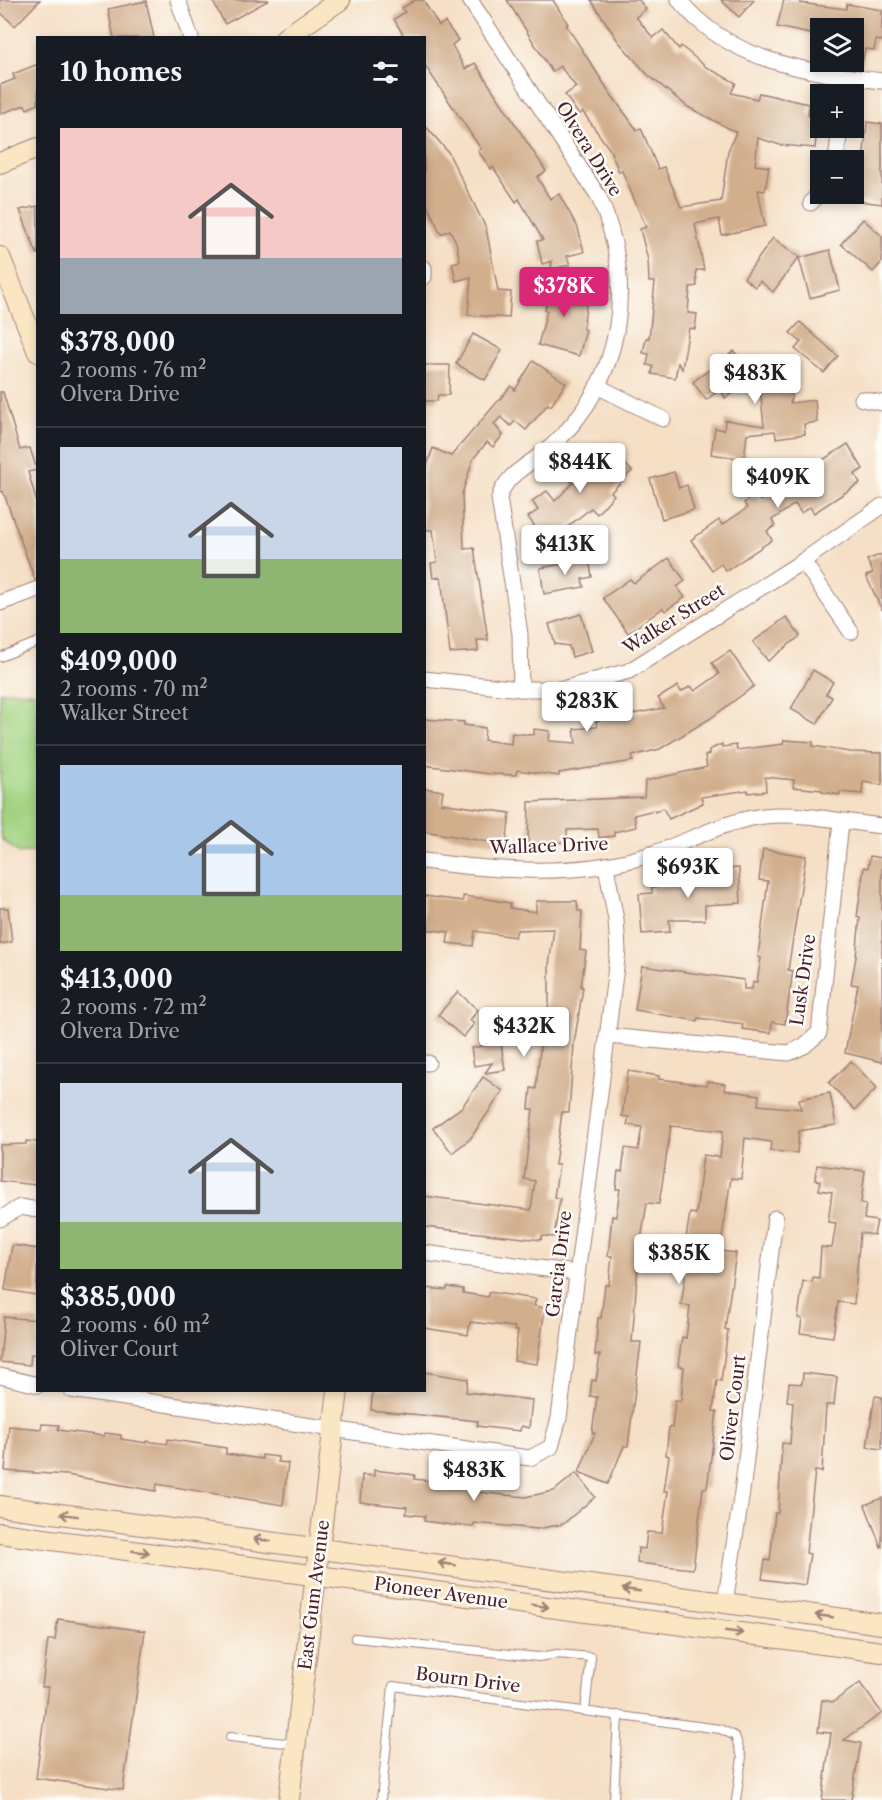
<!DOCTYPE html>
<meta charset="utf-8">
<style>
body{margin:0;font-family:"Libre Caslon Text",serif;background:#20242c;color:#f1f3f6;height:100vh;display:flex;flex-direction:column;font-size:22px;white-space:nowrap}
*{box-sizing:border-box;margin:0}
p{font-size:20px;color:#9ea1a6}
.icon{flex:none;width:33px;height:33px;fill:none;stroke:currentColor;stroke-width:2;stroke-linecap:round;stroke-linejoin:round}
.map{position:relative;flex:1;overflow:hidden}
.side{position:absolute;left:36px;top:36px;width:390px;height:1356px;display:flex;flex-direction:column;background:#171b24;border-radius:0px;box-shadow:0 3px 9px #0003}
.side>*{flex:none}
.fabs{position:absolute;left:810px;top:18px;display:grid;gap:12px}
.fabs a{display:grid;place-items:center;width:54px;height:54px;border-radius:0px;background:#171b24;box-shadow:0 3px 9px #0003;font-size:30px}
.price{position:absolute;translate:-50% -51px;padding:0 14px;border-radius:6px;background:#fff;color:#222;font-size:20px;line-height:39px;filter:drop-shadow(0 2px 3px #0008)}
.price::after{content:'';position:absolute;left:50%;top:36px;width:18px;height:14px;margin-left:-9px;background:inherit;clip-path:polygon(0 0,100% 0,50% 100%)}
.price.active{background:#db2777;color:#fff}
ul{padding:0;list-style:none}
li{display:grid;align-content:center;gap:12px;height:318px;padding:0 24px}
li+li{border-top:2px solid #363941}
li span{display:grid;place-items:center;height:186px;border-radius:0px;color:#555}
li>.icon{margin-inline-start:auto}
span .icon{width:108px;height:108px;fill:#fffc;stroke-width:1}
li b{font-size:26px}
h2{display:flex;justify-content:space-between;align-items:center;height:72px;padding:0 24px;font-size:26px}
.map>svg:first-child{display:block}
</style>
<div class="map">
<svg width="882" height="1800" viewBox="0 0 882 1800">
<rect width="100%" height="100%" fill="#fdfcf7"/>
<filter id="ink" filterUnits="userSpaceOnUse"><feTurbulence type="fractalNoise" baseFrequency=".0167" numOctaves="2"/><feDisplacementMap in="SourceGraphic" scale="12" xChannelSelector="R" yChannelSelector="G"/><feConvolveMatrix kernelMatrix="1 2 1 2 8 2 1 2 1" color-interpolation-filters="sRGB"/></filter>
<filter id="wash" filterUnits="userSpaceOnUse"><feTurbulence type="fractalNoise" baseFrequency=".008" numOctaves="4" result="noise"/><feDisplacementMap in="SourceGraphic" scale="24" xChannelSelector="R" yChannelSelector="G"/><feGaussianBlur stdDeviation="1.35" result="paint"/><feColorMatrix in="noise" values="0 0 0 0 0 0 0 0 0 0 0 0 0 0 0 0 0 1.4 0 .05"/><feComposite in="paint" operator="in"/></filter>
<g filter="url(#wash)">
<rect width="100%" height="100%" fill="#f5dfc5"/>
<polygon fill="#a3d382" stroke="#767956" stroke-width="1.5" points="16,691 38,693 37,851 19,853 2,840 0,825 0,692"/>
<g id="blocks">
<g fill="#d1ae8c">
<polygon points="0,0 40,0 15,26 0,12"/>
<polygon points="212,0 269,0 225,24"/>
<polygon points="415,0 423,0 439,26 445,22 458,40 452,45 465,69 475,63 546,171 537,177 550,199 559,194 578,228 584,252 567,256 570,265 551,269 552,261 542,264 537,241 543,240 519,199 516,202 493,167 491,169 478,151 481,149 424,64 424,38 405,38 394,19 405,12 402,8"/>
<polygon points="507,0 553,0 568,24 566,25 610,93 637,130 641,128 658,169 664,167 681,207 721,201 728,151 736,132 688,107 647,74 618,41 591,0 639,0 646,9 636,17 653,38 663,30 679,49 681,46 706,67 736,83 731,93 757,99 759,93 809,104 808,115 818,116 815,148 780,145 758,138 755,165 769,167 765,191 758,190 765,226 722,235 719,219 695,224 704,270 696,270 697,286 690,287 688,313 697,314 695,329 689,328 682,369 678,363 675,378 652,374 653,366 647,365 649,354 643,353 646,338 649,338 655,282 649,282 648,260 640,229 646,227 622,171 619,172 610,150 583,112 579,115 565,95 576,87 560,66 552,72"/>
<polygon points="721,0 754,0 739,17"/>
<polygon points="784,0 801,0 800,3 846,9 847,4 882,10 882,41 876,40 874,50 865,49 861,69 854,68 854,28 820,28 820,36 777,27"/>
<polygon points="146,1 154,38 114,38 108,9"/>
<polygon points="38,64 38,104 27,109 25,105 0,114 0,85 15,79 13,74"/>
<polygon points="867,122 882,124 882,204 859,201"/>
<polygon points="424,124 448,152 486,228 498,291 511,292 509,318 468,315 471,277 456,281 452,263 460,261 456,242 450,230 441,234 424,198"/>
<polygon points="38,206 38,254 37,254 20,210"/>
<polygon points="863,219 882,236 882,262 873,272 841,244"/>
<polygon points="773,238 799,257 773,292 760,281 755,287 744,278"/>
<polygon points="830,250 840,290 810,298 799,258"/>
<polygon points="550,280 573,283 572,289 588,292 583,329 586,330 579,356 538,345 547,311 545,310"/>
<polygon points="800,322 838,356 824,373 795,349 801,342 790,333"/>
<polygon points="473,334 502,350 485,380 456,364"/>
<polygon points="734,351 760,386 764,369 796,377 790,403 815,400 817,422 804,424 805,434 776,438 775,431 747,434 744,459 711,454 715,428 724,430 725,420 764,426 760,388 744,385 725,398 721,389 706,400 693,382"/>
<polygon points="533,361 566,383 551,406 548,404 526,430 515,421 511,426 501,417 494,424 503,435 493,447 487,442 473,459 462,494 464,549 474,548 488,640 477,640 478,651 450,653 441,577 433,578 431,563 437,562 433,530 424,530 424,474 433,448 451,456 511,386 515,390"/>
<polygon points="424,365 450,365 449,395 438,395 437,401 424,401"/>
<polygon points="0,392 3,392 20,450 30,448 37,470 28,472 38,506 38,580 35,580 3,491 0,492"/>
<polygon points="848,444 863,469 855,474 860,483 814,513 810,507 801,513 795,504 772,520 775,526 767,531 772,540 726,571 721,564 712,570 691,540 719,520 722,525 747,508 744,503 756,494 760,501 782,487 779,482 806,462 810,468"/>
<polygon points="600,447 609,457 614,452 632,471 611,492 614,495 597,514 591,508 550,541 546,536 543,538 528,517 538,510 532,501 547,491 555,501 573,483 568,478"/>
<polygon points="674,472 679,488 687,485 694,510 662,519 650,479"/>
<polygon points="882,554 882,610 866,576 873,573 867,560"/>
<polygon points="669,558 685,581 677,587 685,597 665,611 663,608 628,633 603,598 630,579 634,583"/>
<polygon points="589,559 592,577 582,579 584,587 544,594 540,568"/>
<polygon points="581,614 592,651 572,657 569,646 555,644 549,624"/>
<polygon points="786,617 800,636 768,661 753,642"/>
<polygon points="730,651 754,686 711,718 660,749 632,756 633,761 559,773 559,776 517,770 516,775 490,774 424,765 424,719 464,722 464,725 485,728 484,740 511,744 512,733 534,735 534,729 550,731 549,741 576,743 574,729 597,727 596,721 664,708 658,698 678,686 681,692 691,686 695,691 719,674 712,663"/>
<polygon points="813,670 833,682 826,694 832,697 817,724 791,709"/>
<polygon points="784,740 813,742 813,746 850,752 882,753 882,785 863,782 862,794 840,792 840,795 822,792 822,790 793,787 794,780 765,777 766,791 748,793 748,790 701,797 703,803 669,819 663,808 655,812 654,810 634,815 636,827 614,832 614,836 599,838 598,829 567,830 567,842 528,844 529,802 644,797 645,781 707,767 705,756 709,754 709,750 722,744 722,747 736,745 737,750 783,744"/>
<polygon points="424,788 443,791 441,803 510,813 506,845 424,831"/>
<polygon points="763,849 806,856 788,970 793,971 785,1024 772,1022 771,1033 742,1029 743,1024 698,1018 697,1021 635,1010 642,966 744,980 744,989 752,989 753,982 757,982 761,958 758,957 768,881 759,880"/>
<polygon points="870,856 882,858 882,1062 845,1053 858,985 851,984 856,957 860,918 857,917 864,867 868,868"/>
<polygon points="739,868 741,903 705,905 705,920 669,920 670,932 642,934 639,894 652,893 652,887 681,885 682,876 709,876 709,870"/>
<polygon points="424,896 463,901 463,896 487,899 510,903 510,908 536,912 536,901 577,901 578,911 582,911 580,950 586,951 581,987 583,987 574,1044 569,1112 562,1112 555,1165 559,1165 554,1197 560,1198 554,1237 542,1236 541,1240 424,1227 424,1196 531,1210 535,1181 524,1179 533,1109 529,1109 531,1088 536,1089 541,1040 543,1041 549,1002 549,965 554,929 517,930 515,937 475,931 473,946 447,943 449,932 424,929"/>
<polygon points="0,908 8,908 12,942 0,944"/>
<polygon points="458,992 478,1010 470,1020 474,1024 463,1037 438,1015"/>
<polygon points="501,1043 505,1070 485,1073 492,1063 474,1066 471,1048"/>
<polygon points="851,1061 877,1088 855,1110 829,1083"/>
<polygon points="628,1071 659,1076 659,1079 707,1085 707,1081 725,1084 724,1090 759,1095 758,1105 801,1109 799,1099 830,1093 836,1125 799,1131 797,1153 770,1151 771,1142 745,1138 741,1179 731,1178 720,1251 736,1253 725,1329 728,1330 721,1381 717,1380 713,1411 717,1412 707,1488 703,1488 693,1569 637,1563 638,1548 645,1549 647,1532 662,1533 668,1491 664,1491 669,1456 666,1455 669,1427 672,1428 675,1400 681,1401 684,1367 678,1366 682,1337 686,1338 690,1306 681,1305 691,1239 686,1238 690,1213 696,1214 703,1155 720,1157 723,1131 671,1126 659,1204 647,1203 641,1240 647,1241 645,1253 639,1252 632,1342 641,1342 628,1446 624,1446 608,1484 579,1472 595,1433 592,1433 597,1397 590,1396 592,1380 596,1381 600,1355 595,1355 598,1318 601,1318 605,1285 609,1285 612,1256 608,1256 612,1216 616,1217 620,1189 616,1189 618,1171 622,1172 625,1148 638,1150 642,1127 627,1125 629,1117 622,1116"/>
<polygon points="483,1077 503,1091 470,1139 452,1153 433,1128 462,1107"/>
<polygon points="26,1141 38,1142 36,1185 0,1181 0,1145 26,1144"/>
<polygon points="817,1165 865,1171 861,1203 866,1204 864,1219 877,1221 874,1235 860,1233 854,1304 838,1302 833,1337 800,1333 802,1319 798,1318 803,1281 812,1282 813,1277 819,1278 821,1247 832,1248 836,1223 828,1222 832,1192 819,1190 820,1181 815,1180"/>
<polygon points="12,1245 38,1249 36,1295 5,1290"/>
<polygon points="447,1287 463,1289 463,1293 488,1297 489,1292 536,1299 534,1306 545,1308 537,1364 514,1361 518,1331 514,1331 515,1327 470,1322 468,1335 424,1328 424,1288 447,1290"/>
<polygon points="4,1317 38,1320 38,1355 31,1354 30,1365 0,1362"/>
<polygon points="424,1372 468,1379 466,1392 532,1400 529,1428 521,1426 520,1431 493,1428 477,1426 478,1421 371,1410 373,1390 424,1390"/>
<polygon points="803,1373 837,1377 834,1405 826,1405 822,1472 815,1471 806,1553 810,1554 805,1585 762,1579 765,1560 770,1561 775,1513 778,1513 782,1443 790,1444 793,1402 787,1401 789,1383 802,1384"/>
<polygon points="875,1396 882,1397 882,1449 867,1447"/>
<polygon points="42,1424 59,1425 58,1430 104,1436 105,1433 121,1435 121,1439 147,1443 147,1441 167,1444 168,1439 226,1448 226,1454 262,1459 262,1455 278,1457 278,1462 288,1463 283,1505 157,1484 156,1491 67,1475 5,1471 9,1426 41,1429"/>
<polygon points="374,1470 415,1475 414,1479 440,1482 441,1477 458,1480 457,1484 477,1486 476,1492 525,1497 554,1491 576,1473 595,1497 563,1524 537,1529 474,1523 474,1526 452,1525 424,1521 425,1516 406,1514 407,1507 360,1502 362,1475 374,1476"/>
<polygon points="882,1498 882,1547 881,1547 865,1505"/>
<polygon points="58,1619 145,1631 123,1790 36,1778 48,1687 42,1687 48,1640 55,1640"/>
<polygon points="860,1683 882,1713 844,1740 861,1743 851,1800 822,1800 831,1733 818,1732 822,1700 833,1702"/>
</g>
</g>
</g>
<g filter="url(#ink)">
<use href="#blocks" fill-opacity="0" stroke="#a07f78" stroke-width="1.5"/>
<g fill="none" stroke-linecap="round" stroke-linejoin="round">
<g stroke="#a07f78" stroke-width="10">
<g id="lane">
<polyline points="0,657 38,642"/>
<polyline points="355,1638 538,1657 557,1654 591,1657 585,1711"/>
<polyline points="230,1737 294,1744"/>
<polyline points="381,1800 393,1686 720,1729 735,1736 742,1757 736,1800"/>
<polyline points="614,1800 618,1715"/>
</g>
</g>
<g stroke="#a07f78" stroke-width="17">
<g id="street">
<polyline points="178,0 191,38"/>
<path d="M470,0L599,197C636,284 624,378 553,445C534,463 506,472 499,498L520,634L521,689"/>
<path d="M679,0C729,62 807,72 882,81"/>
<polyline points="845,94 847,77"/>
<polyline points="836,160 840,128"/>
<polyline points="811,203 820,191"/>
<polyline points="424,268 424,277"/>
<polyline points="597,386 663,419"/>
<polyline points="862,399 882,403"/>
<polyline points="803,561 851,632"/>
<polyline points="0,603 38,589"/>
<polyline points="424,679 521,689 562,689 629,671 803,561 882,506"/>
<path d="M424,861C495,871 573,877 642,857C683,845 721,821 764,816C803,812 843,822 882,826"/>
<polyline points="607,1036 789,1053 804,1046 819,1033 841,822"/>
<polyline points="424,1063 428,1063"/>
<polyline points="0,1219 20,1207 38,1210"/>
<polyline points="424,1253 577,1273"/>
<polyline points="0,1376 38,1385"/>
<polyline points="71,1390 507,1455 530,1458 551,1447 559,1418 618,951 616,920 606,866"/>
<polyline points="725,1603 742,1492 775,1218"/>
</g>
</g>
<g stroke="#a07f78" stroke-width="22">
<g id="secondary">
<polyline points="285,38 340,0"/>
<polyline points="0,163 38,148"/>
<polyline points="0,257 38,352"/>
<polyline points="0,1506 882,1624"/>
<polyline points="0,1533 882,1652"/>
<polyline points="289,1800 338,1390"/>
</g>
</g>
<use href="#lane" stroke="#fff" stroke-width="8"/>
<use href="#street" stroke="#fff" stroke-width="15"/>
<use href="#secondary" stroke="#fbe6c3" stroke-width="20"/>
</g>
<defs><path id="oneway-shaft" d="M-6 0H5M1.5-3L5.5 0L1.5 3" fill="none" stroke-width="1.6" stroke-linecap="round" stroke-linejoin="round" transform="scale(1.5)"/></defs>
<g stroke="#a28277">
<use href="#oneway-shaft" transform="translate(69 1515) rotate(-173)"/>
<use href="#oneway-shaft" transform="translate(262 1540) rotate(-173)"/>
<use href="#oneway-shaft" transform="translate(141 1552) rotate(8)"/>
<use href="#oneway-shaft" transform="translate(447 1564) rotate(-172)"/>
<use href="#oneway-shaft" transform="translate(631 1590) rotate(-172)"/>
<use href="#oneway-shaft" transform="translate(540 1606) rotate(8)"/>
<use href="#oneway-shaft" transform="translate(824 1616) rotate(-172)"/>
<use href="#oneway-shaft" transform="translate(734 1632) rotate(8)"/>
</g>
</g>
<g text-anchor="middle" dominant-baseline="central" stroke-width="5" stroke-linejoin="round" paint-order="stroke">
<g font-size="18" fill="#4a1f2b" stroke="#fdfcf7">
<text transform="translate(589 149) rotate(58)">Olvera Drive</text>
<text transform="translate(674 619) rotate(-32)">Walker Street</text>
<text transform="translate(549 846) rotate(-2)">Wallace Drive</text>
<text transform="translate(803 980) rotate(-82)">Lusk Drive</text>
<text transform="translate(559 1264) rotate(-83)">Garcia Drive</text>
<text transform="translate(733 1408) rotate(-83)">Oliver Court</text>
<text transform="translate(441 1593) rotate(8)">Pioneer Avenue</text>
<text transform="translate(314 1595) rotate(-83)">East Gum Avenue</text>
<text transform="translate(468 1680) rotate(7)">Bourn Drive</text>
</g>
</g>
</svg>
<div class="fabs">
<a><svg class="icon" aria-label="layers" viewBox="0 0 24 24"><path d="M12 4l9 5-9 5-9-5zM3 14l9 5 9-5"/></svg></a>
<a>+</a>
<a>−</a>
</div>
<b class="price active" style="left:564px;top:318px">$378K</b>
<b class="price" style="left:755px;top:405px">$483K</b>
<b class="price" style="left:580px;top:494px">$844K</b>
<b class="price" style="left:778px;top:509px">$409K</b>
<b class="price" style="left:565px;top:576px">$413K</b>
<b class="price" style="left:587px;top:733px">$283K</b>
<b class="price" style="left:688px;top:899px">$693K</b>
<b class="price" style="left:524px;top:1058px">$432K</b>
<b class="price" style="left:679px;top:1285px">$385K</b>
<b class="price" style="left:474px;top:1502px">$483K</b>
<section class="side">
<h2>10 homes<svg class="icon" aria-label="filters" viewBox="0 0 24 24"><path d="M4 7h16M4 17h16"/><circle cx="9" cy="7" r="2"/><circle cx="15" cy="17" r="2"/></svg></h2>
<ul>
<li><span style="background:linear-gradient(#f6c9c9 70%,#9aa5b1 0)"><svg class="icon" aria-label="home" viewBox="0 0 24 24"><path d="M3 11l9-7 9 7M6 9v11h12V9"/></svg></span><div><b>$378,000</b><p>2 rooms · 76 m²</p><p>Olvera Drive</p></div></li>
<li><span style="background:linear-gradient(#c9d6e8 60%,#8fb573 0)"><svg class="icon" aria-label="home" viewBox="0 0 24 24"><path d="M3 11l9-7 9 7M6 9v11h12V9"/></svg></span><div><b>$409,000</b><p>2 rooms · 70 m²</p><p>Walker Street</p></div></li>
<li><span style="background:linear-gradient(#a9c7e8 70%,#8fb573 0)"><svg class="icon" aria-label="home" viewBox="0 0 24 24"><path d="M3 11l9-7 9 7M6 9v11h12V9"/></svg></span><div><b>$413,000</b><p>2 rooms · 72 m²</p><p>Olvera Drive</p></div></li>
<li><span style="background:linear-gradient(#c9d6e8 75%,#8fb573 0)"><svg class="icon" aria-label="home" viewBox="0 0 24 24"><path d="M3 11l9-7 9 7M6 9v11h12V9"/></svg></span><div><b>$385,000</b><p>2 rooms · 60 m²</p><p>Oliver Court</p></div></li>
</ul>
</section>
</div>
